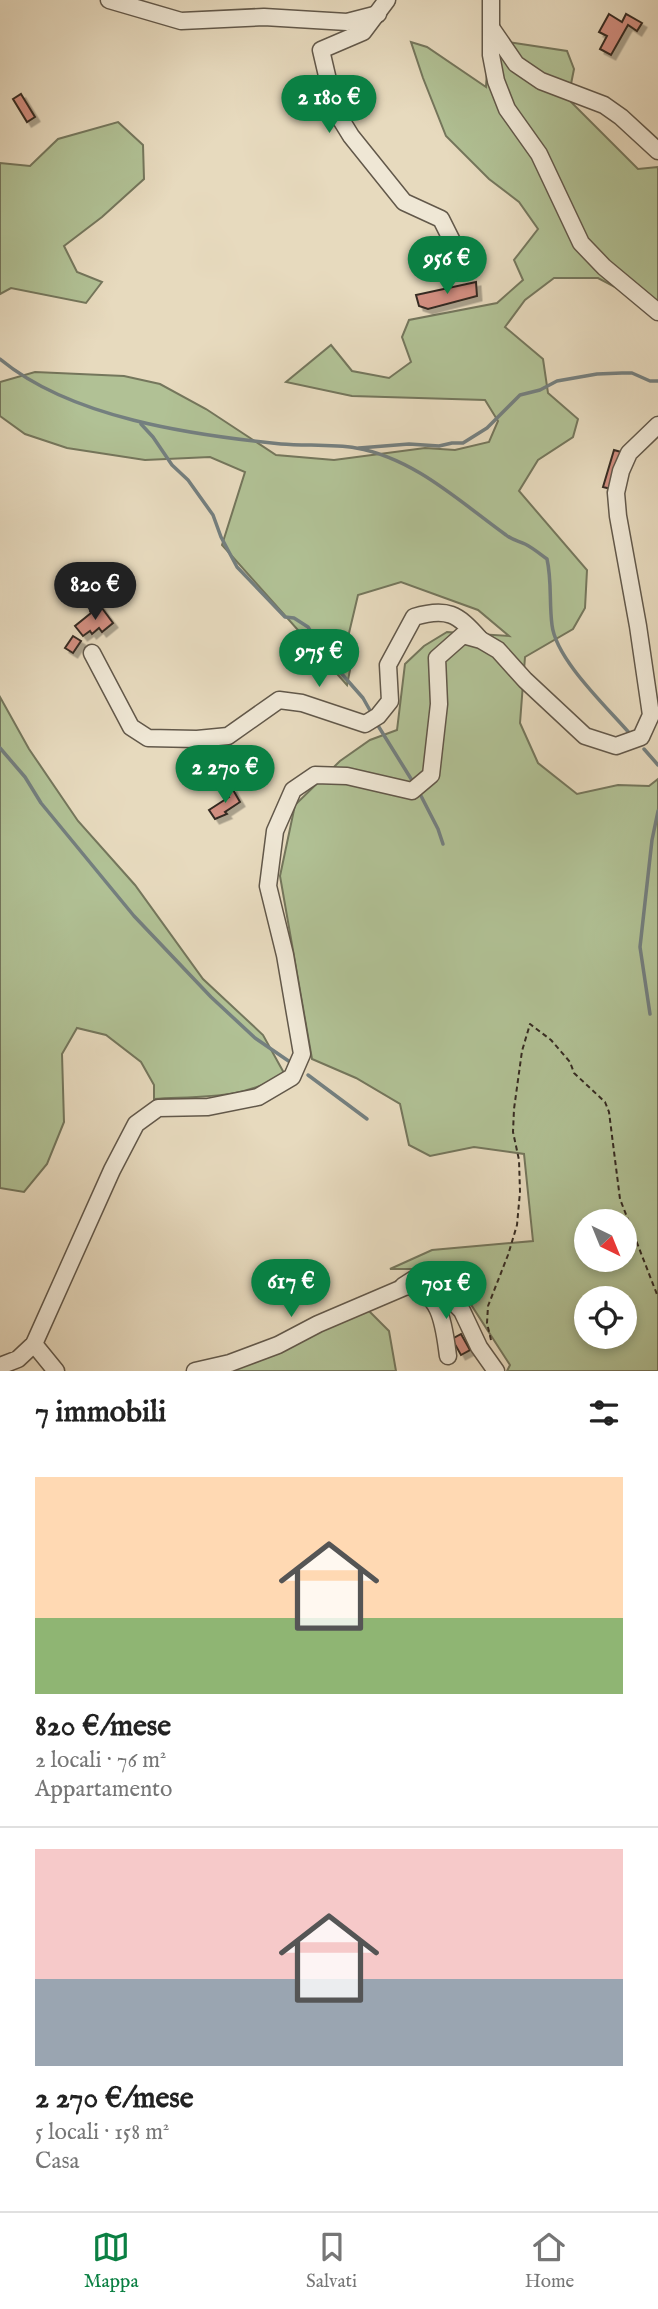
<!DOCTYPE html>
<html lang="it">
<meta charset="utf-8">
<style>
body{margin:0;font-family:"IM FELL English",serif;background:#f6f6f6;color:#222;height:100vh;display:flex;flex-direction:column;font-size:26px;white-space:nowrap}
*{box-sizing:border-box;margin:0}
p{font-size:23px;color:#767676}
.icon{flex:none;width:38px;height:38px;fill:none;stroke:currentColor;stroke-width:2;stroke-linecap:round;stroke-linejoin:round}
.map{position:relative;height:1371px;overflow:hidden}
.side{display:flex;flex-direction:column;background:#fff;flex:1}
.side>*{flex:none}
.needle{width:46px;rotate:137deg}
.controls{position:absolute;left:574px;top:1209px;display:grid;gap:14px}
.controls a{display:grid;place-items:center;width:63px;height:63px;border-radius:50%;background:#fff;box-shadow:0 4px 10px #0003;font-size:35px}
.price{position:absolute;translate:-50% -60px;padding:0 16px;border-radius:24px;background:#0b8043;color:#fff;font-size:23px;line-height:46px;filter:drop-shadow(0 2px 4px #0008)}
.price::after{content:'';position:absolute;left:50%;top:42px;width:21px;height:16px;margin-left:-10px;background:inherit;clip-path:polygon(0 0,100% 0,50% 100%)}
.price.active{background:#222;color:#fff}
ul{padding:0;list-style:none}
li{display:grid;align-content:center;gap:14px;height:371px;padding:0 35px}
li+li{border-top:2px solid #e0e0e0}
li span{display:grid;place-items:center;height:217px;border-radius:0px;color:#555}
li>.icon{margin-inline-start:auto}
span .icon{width:126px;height:126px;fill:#fffc;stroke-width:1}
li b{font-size:30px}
h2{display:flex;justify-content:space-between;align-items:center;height:84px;padding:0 35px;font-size:30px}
.tabs{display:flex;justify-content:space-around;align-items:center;height:98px;border-top:2px solid #e0e0e0;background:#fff;font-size:19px;color:#767676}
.tabs a{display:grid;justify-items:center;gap:4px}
.tabs .active{color:#0b8043}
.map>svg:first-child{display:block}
</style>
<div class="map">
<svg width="658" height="1371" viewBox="0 0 658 1371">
<defs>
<filter id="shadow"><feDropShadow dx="4.5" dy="4.5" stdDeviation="0" flood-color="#0004"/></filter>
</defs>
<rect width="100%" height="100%" fill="#e7dabe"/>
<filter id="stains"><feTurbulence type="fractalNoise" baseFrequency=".00286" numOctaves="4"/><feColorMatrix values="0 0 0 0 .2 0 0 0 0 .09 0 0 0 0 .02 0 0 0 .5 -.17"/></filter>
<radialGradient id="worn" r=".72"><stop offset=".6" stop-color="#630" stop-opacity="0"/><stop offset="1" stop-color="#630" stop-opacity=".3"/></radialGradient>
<g fill="#b1c195" stroke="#74765c" stroke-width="2" fill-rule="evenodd">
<path d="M489,39L567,51L574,69L568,99L638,169L658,167V302L649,305L598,278H554L525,300L505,327L543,359L548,393L578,419L573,437L538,460L519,491L587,570L585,608L573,629L525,657L520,723L538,763L577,794L618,785L649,786L658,779V1371H507L510,1365L468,1300L434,1269H390L432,1250L533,1241L524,1154L474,1147L430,1156L409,1145L400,1104L356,1078L312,1059L280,876L295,805L340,761L370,740L397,730L405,664L424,646L447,632L509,636L478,610L401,582L358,595L349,633L351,665L347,685L222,545L245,472L210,457L145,460L67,448L25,434L0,416V382L35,372L124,376L160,384L206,409L276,455L334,460L425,448L455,450L489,442L498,421L485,400L352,396L286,382L331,345L352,371L389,378L411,362L402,337L409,320L497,303L523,280L514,260L538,229L519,202L489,179L446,136L423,78L411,42L427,47L486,87ZM586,1222H625V1260H586ZM586,1298H625V1337H586Z"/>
<polygon points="118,122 143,145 144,179 102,217 64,246 77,272 102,282 86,303 11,288 0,294 0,163 30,166 58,139"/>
<path d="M0,697L29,749L78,821L135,885L203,979L263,1035L284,1073C247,1100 198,1096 154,1099V1085L141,1062L106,1035L77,1028L62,1054L64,1122L47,1164L24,1192L0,1188Z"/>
<polygon points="358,1300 389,1331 396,1371 201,1371"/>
</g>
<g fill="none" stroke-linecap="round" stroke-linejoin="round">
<g stroke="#747f7f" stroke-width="3.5">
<path d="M0,359C71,418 192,435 281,444C306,446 331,444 356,448C414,458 460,502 506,535C512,540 519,541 525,544C533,548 540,554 547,559C552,581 549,602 552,625C556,660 608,708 631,735"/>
<polyline points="141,424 153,437 172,465 188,480 213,515 221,537 237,567 285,617 294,618 308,627 326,656 363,698 372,714"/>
<polyline points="359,448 409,444 439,446 452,443 463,443 487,428 520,395 540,390 557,381 597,374 622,373 632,373 650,381 658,381"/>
<polyline points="377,724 413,782"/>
<polyline points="0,748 25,777 41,803 134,916 211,997 255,1038 290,1062"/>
<polyline points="644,749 658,765"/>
<polyline points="419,792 438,829 443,844"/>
<polyline points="650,1014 640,947 652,840 658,811"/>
<polyline points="308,1075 367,1119"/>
</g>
</g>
<g fill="#d28e80" stroke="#362c23" stroke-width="2" filter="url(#shadow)">
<polygon points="609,14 622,22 626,14 642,23 637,31 628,25 611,55 600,49 607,36 599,32"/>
<polygon points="21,94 35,117 27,122 13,99"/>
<polygon points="476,282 477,296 428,309 419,306 416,295"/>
<polygon points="614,450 621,452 611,489 603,487"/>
<polygon points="99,604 113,623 102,632 99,628 92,634 90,631 83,636 75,626 91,613 90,611"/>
<polygon points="73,636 81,641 73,653 65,648"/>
<polygon points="232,788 240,802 225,812 227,814 215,819 209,810 229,797 226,792"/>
<polygon points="461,1334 470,1350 461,1355 452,1339"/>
</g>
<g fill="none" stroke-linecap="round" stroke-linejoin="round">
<g stroke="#62584a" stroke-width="19">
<g id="minor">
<polyline points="109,0 181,21 264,17 347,22 378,14"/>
<polyline points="387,0 363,32 321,50 335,110 351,136 404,202 441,219 454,245 461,268"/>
<polyline points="491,0 491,55 496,81 507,109 539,154 581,243 604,267 658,312"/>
<polyline points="492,29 516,64 541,81 604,105 621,117 658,151"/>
<path d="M92,653L131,727L148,738L197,739L228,736L279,700L302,703L365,724L378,716L390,701L388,665L414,617C447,607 458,614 479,638"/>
<polyline points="403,1286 414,1279 423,1278 438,1286 462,1311 479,1347 496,1371"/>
<polyline points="34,1344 56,1371"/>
<polyline points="0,1366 18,1359 34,1344 112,1170 136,1124 158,1108 208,1107 258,1097 292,1077 302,1054 285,955 268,886 275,831 293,790 315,775 347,776 412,791 431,775 439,704 437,658 463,635 481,640 498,650 525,680 585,736 616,746 641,737 651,715 638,626 618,516 616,493 621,471 629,453 658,425"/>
<path d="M195,1371L230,1363L278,1345L318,1324L407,1286C442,1291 444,1328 448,1356"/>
</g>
</g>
<polyline stroke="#362c23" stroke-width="2" stroke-dasharray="5 3.5" stroke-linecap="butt" points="491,1340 487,1323 488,1306 508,1255 517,1225 520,1192 519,1160 513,1132 514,1109 522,1051 530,1024 551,1040 570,1062 574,1073 605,1102 609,1112 620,1199 658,1297"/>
<use href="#minor" stroke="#efe7d5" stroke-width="16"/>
</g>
<rect width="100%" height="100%" filter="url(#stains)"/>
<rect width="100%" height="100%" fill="url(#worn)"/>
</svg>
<div class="controls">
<a><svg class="needle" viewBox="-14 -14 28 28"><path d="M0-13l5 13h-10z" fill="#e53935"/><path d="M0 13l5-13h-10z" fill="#767676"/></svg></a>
<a><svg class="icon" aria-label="locate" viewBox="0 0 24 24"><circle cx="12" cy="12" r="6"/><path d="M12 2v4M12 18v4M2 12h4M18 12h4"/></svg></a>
</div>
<b class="price" style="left:329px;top:135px">2 180 €</b>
<b class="price" style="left:447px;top:296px">956 €</b>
<b class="price active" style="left:95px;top:622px">820 €</b>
<b class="price" style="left:319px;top:689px">975 €</b>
<b class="price" style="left:225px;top:805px">2 270 €</b>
<b class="price" style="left:291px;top:1319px">617 €</b>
<b class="price" style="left:446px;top:1321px">701 €</b>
</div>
<section class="side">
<h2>7 immobili<svg class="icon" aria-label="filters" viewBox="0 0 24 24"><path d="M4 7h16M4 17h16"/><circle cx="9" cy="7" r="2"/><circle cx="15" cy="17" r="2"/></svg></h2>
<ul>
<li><span style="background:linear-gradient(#ffd9b3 65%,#8fb573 0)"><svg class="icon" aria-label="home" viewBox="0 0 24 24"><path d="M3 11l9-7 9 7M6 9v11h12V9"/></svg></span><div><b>820 €/mese</b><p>2 locali · 76 m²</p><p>Appartamento</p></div></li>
<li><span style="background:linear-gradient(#f6c9c9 60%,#9aa5b1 0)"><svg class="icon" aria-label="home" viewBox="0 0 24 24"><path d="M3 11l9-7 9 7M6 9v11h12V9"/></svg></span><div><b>2 270 €/mese</b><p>5 locali · 158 m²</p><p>Casa</p></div></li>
</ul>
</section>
<nav class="tabs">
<a class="active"><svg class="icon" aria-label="map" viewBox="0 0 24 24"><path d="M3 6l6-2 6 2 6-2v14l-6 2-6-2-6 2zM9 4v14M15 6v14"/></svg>Mappa</a>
<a><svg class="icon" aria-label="saved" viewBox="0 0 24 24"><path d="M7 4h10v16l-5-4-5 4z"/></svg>Salvati</a>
<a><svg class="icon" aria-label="home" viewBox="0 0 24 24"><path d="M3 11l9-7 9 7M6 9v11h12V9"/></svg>Home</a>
</nav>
